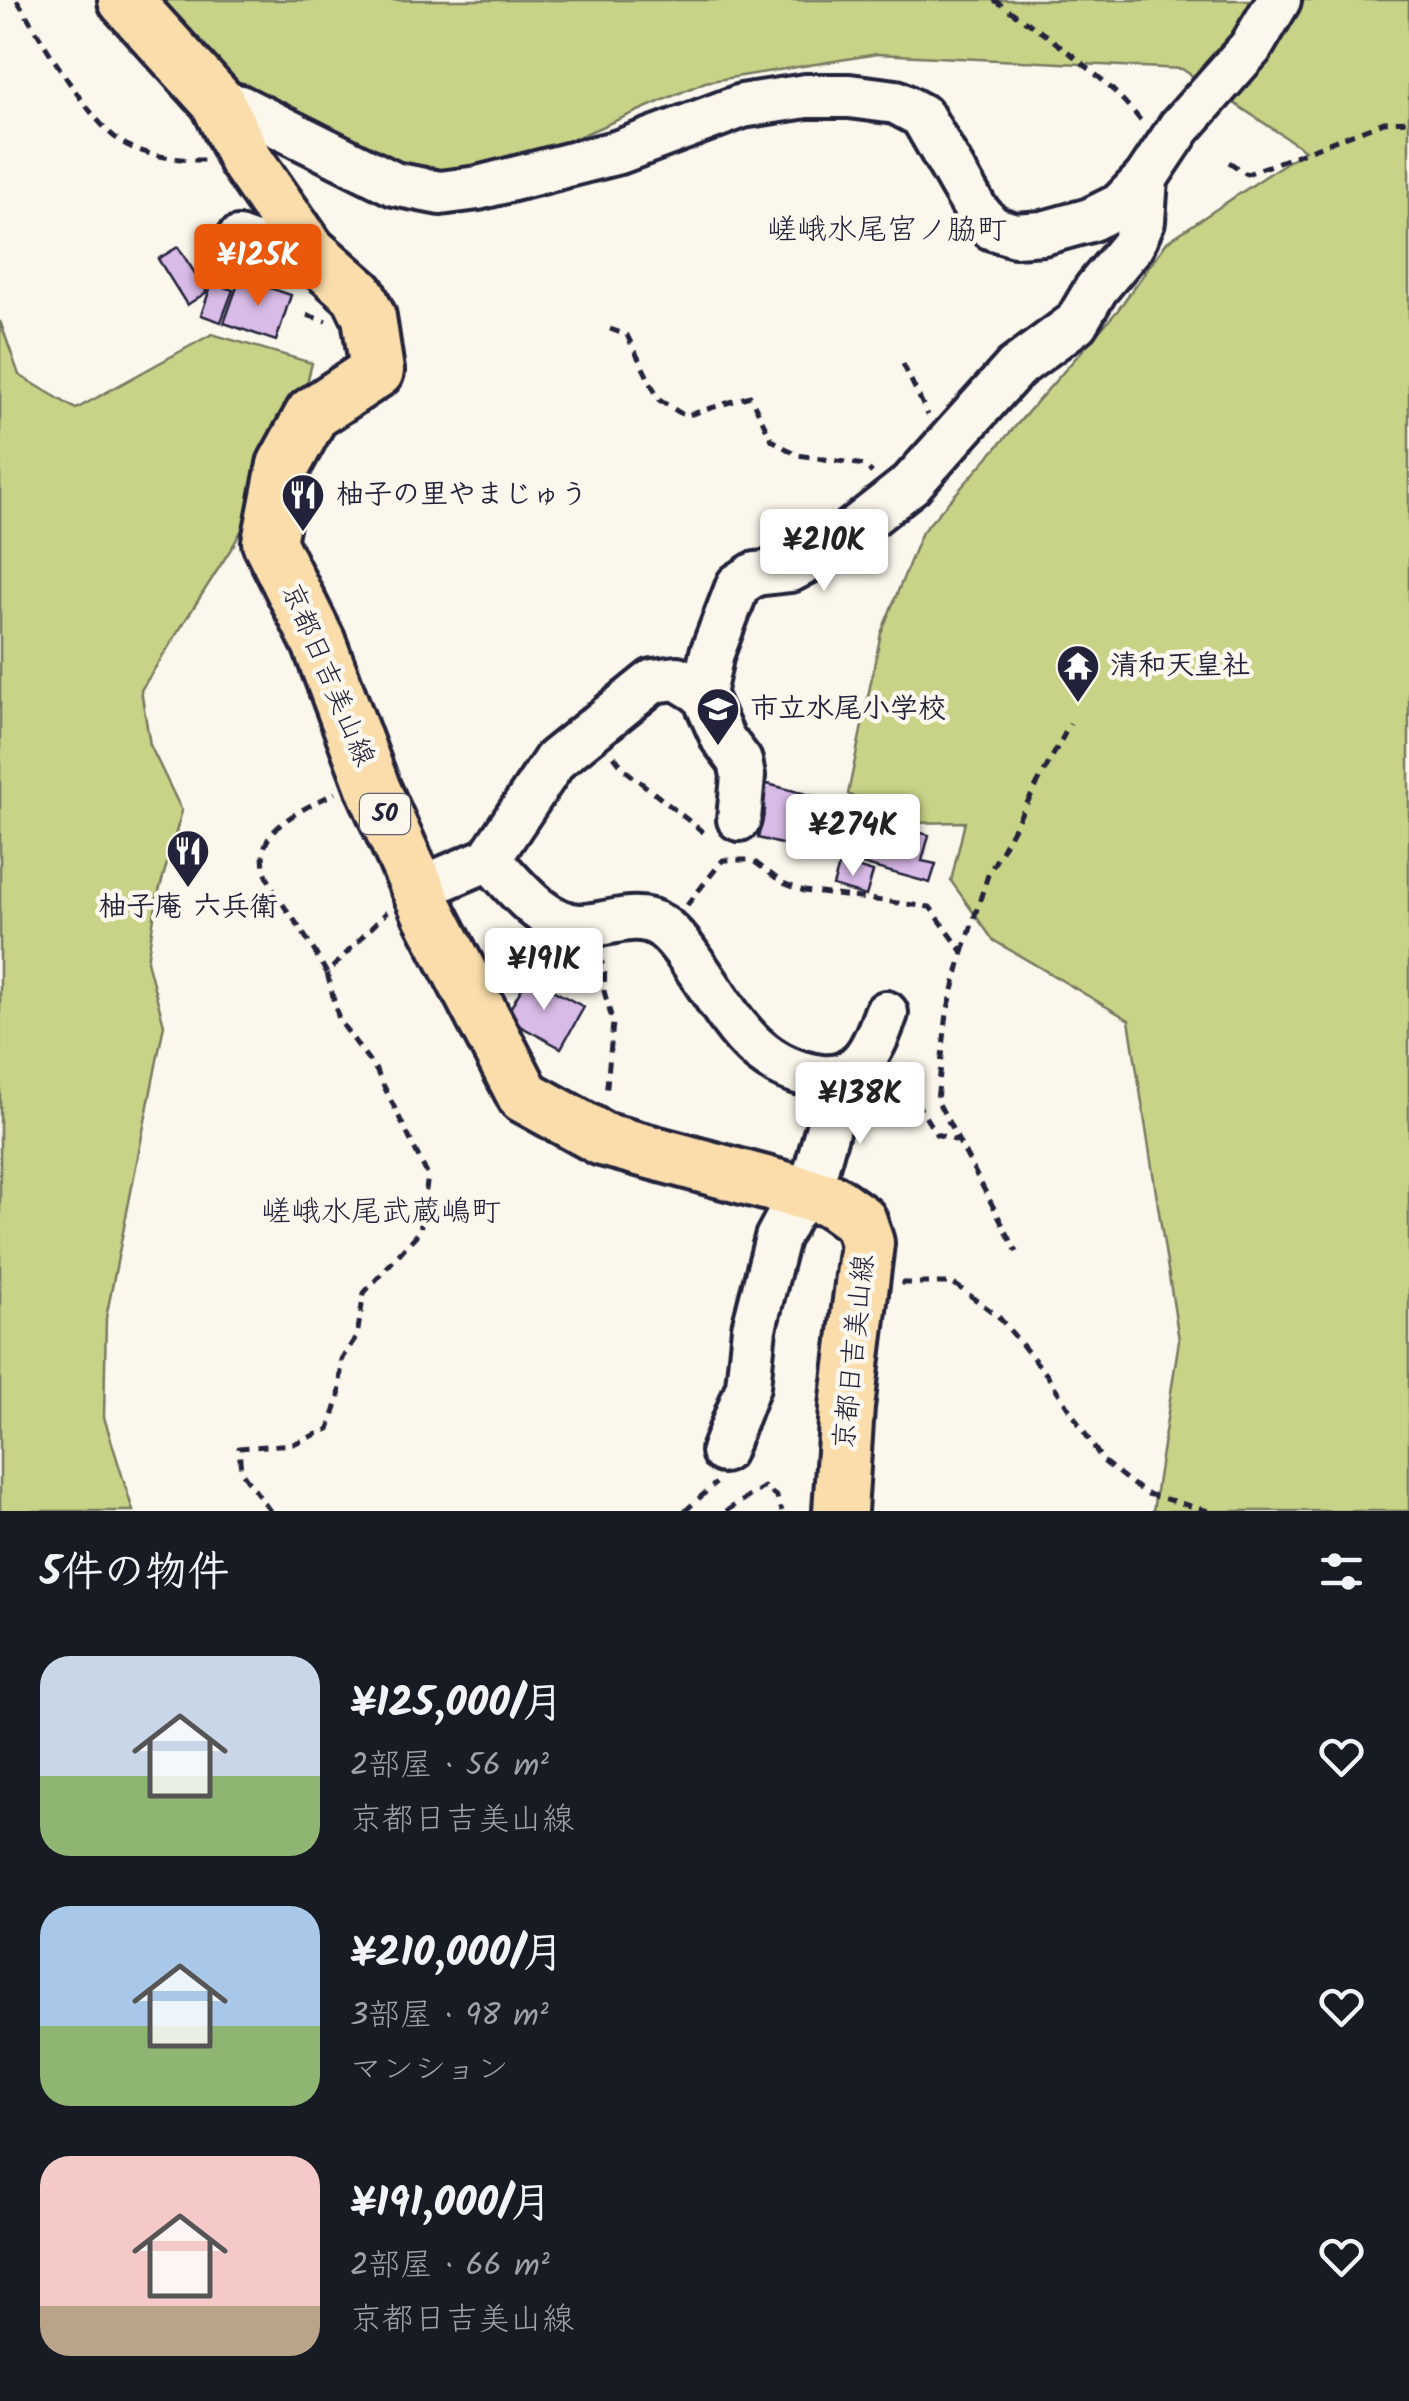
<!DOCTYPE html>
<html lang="ja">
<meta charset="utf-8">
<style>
body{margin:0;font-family:Kalam,"Klee One",sans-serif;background:#20242c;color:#f1f3f6;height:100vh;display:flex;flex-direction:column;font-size:38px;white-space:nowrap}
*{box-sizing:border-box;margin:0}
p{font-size:32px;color:#9ea1a6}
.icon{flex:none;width:55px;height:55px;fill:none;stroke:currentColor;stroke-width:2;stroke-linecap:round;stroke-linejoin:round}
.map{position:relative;height:1511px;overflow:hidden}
.details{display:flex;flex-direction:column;background:#171b24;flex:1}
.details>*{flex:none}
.price{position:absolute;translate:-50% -85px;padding:0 22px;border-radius:10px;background:#fff;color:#222;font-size:32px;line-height:65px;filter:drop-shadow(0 2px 5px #0008)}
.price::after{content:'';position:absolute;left:50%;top:60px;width:30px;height:22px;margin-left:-15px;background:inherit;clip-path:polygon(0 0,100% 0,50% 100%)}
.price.current{background:#ea580c;color:#fff}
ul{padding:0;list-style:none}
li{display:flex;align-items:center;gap:30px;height:250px;padding:0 40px}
li span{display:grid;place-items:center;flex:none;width:280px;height:200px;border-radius:30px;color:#555}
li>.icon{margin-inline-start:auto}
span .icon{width:120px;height:120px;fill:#fffc;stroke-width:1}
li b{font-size:42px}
h2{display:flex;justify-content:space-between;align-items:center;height:120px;padding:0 40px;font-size:42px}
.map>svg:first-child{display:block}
</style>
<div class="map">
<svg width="1409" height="1511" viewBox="0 0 1409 1511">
<rect width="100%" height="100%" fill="#fbf7ec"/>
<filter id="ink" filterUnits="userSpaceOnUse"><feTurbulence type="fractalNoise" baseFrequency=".01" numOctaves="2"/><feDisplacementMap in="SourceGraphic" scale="20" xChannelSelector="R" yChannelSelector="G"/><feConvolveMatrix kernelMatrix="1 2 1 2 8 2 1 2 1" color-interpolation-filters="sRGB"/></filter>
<g filter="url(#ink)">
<g fill="#c9d387" stroke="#767a61" stroke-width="2.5">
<polygon points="145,0 1409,0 1409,1511 1153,1511 1179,1340 1129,1020 993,940 951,881 965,822 904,823 848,794 881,633 922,532 1118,310 1167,242 1305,150 1182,69 877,54 705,82 504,169 423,182 228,93"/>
<polygon points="0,321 19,375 76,409 212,334 312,363 294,433 234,544 141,690 150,745 182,811 157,898 147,961 164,1025 106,1318 104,1417 133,1511 0,1511"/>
</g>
<g fill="#d9bbe8" stroke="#22223b" stroke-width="2.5">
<polygon points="178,247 207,292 187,305 158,259"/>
<polygon points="240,278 291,295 276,341 224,323"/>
<polygon points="212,283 233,290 221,322 201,315"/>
<polygon points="756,781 837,802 823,855 758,838 765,810 749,806"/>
<polygon points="846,812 929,835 922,861 936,864 930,883 833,856"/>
<polygon points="840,862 873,872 866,896 833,886"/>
<polygon points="528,977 584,1007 561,1048 505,1018"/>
</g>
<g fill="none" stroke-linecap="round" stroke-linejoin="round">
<g stroke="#22223b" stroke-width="50">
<g id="minor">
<polyline points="217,101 240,107 394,184 440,193 478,188 619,152 742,106 806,96 849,96 896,102 922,116 976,210 992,228 1015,235 1043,233 1090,220 1120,205 1146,178 1180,127 1251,47 1279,0"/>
<polyline points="238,239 274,252 309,251"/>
<polyline points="703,694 723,739 740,761 743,776 739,819"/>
<path d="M489,859C513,883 541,924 579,926C605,927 636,909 661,926C673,934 683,948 691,960C729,1013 751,1069 822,1077C861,1081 875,1044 886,1013"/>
<polyline points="419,889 489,859 555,760 653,681 677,678 703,694 712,653 738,585 755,574 791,570 825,552 911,484 1015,368 1076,323 1096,289 1132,246 1143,221 1146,178"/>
<polyline points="723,1451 748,1386 754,1328 777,1238 791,1212 809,1195 837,1095 846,1075"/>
</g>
</g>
<g stroke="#22223b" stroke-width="60">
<polyline id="major" points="125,0 217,101 245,159 309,251 358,294 369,317 377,371 312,414 284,465 269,542 319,643 374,790 429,913 524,1096 602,1139 832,1201 860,1221 867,1243 847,1407 840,1511"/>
</g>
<g stroke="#22223b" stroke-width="5" stroke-dasharray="10 8" stroke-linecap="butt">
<path d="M17,0C39,35 87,119 120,141C140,155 180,161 204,160"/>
<path d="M994,0C1046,35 1101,71 1141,121"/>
<polyline points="1229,162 1247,174 1384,122 1409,121"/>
<polyline points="307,315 326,321"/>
<polyline points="610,329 627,335 659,400 685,416 750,396 772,440 797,455 865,465 872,473"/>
<polyline points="903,364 928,415"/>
<polyline points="614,756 625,770 708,836"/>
<polyline points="687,905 723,860 752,860 783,883 804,891 930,907 963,952 947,1013 937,1100 1017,1252"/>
<polyline points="963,952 988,875 1070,724"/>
<polyline points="596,958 605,966 604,991 613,1023 606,1096"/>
<path d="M327,973C319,960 312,946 303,933C288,908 247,868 270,836C285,816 313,804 335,793"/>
<polyline points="897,1071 936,1134 958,1141"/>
<polyline points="901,1283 953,1283 998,1316 1047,1375 1103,1461 1144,1493 1209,1511"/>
<polyline points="270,1511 241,1471 239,1448 293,1444 329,1429 339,1398 342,1358 357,1336 364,1293 420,1231 428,1176 376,1070 339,1020 327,973 387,912"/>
<polyline points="685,1511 716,1483"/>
<polyline points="726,1511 764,1487 777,1497 782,1511"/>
</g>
<use href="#minor" stroke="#fbf7ec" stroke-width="42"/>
<use href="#major" stroke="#faddab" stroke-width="52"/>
</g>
</g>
<defs>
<g id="restaurant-pin" transform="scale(2.25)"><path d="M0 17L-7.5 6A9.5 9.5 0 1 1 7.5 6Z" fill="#22223b" stroke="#fbf7ec"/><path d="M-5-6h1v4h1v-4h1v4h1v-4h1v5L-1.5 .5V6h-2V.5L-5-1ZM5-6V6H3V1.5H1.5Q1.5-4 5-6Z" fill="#fff"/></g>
<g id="temple-pin" transform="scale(2.25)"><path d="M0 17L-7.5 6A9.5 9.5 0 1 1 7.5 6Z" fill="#22223b" stroke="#fbf7ec"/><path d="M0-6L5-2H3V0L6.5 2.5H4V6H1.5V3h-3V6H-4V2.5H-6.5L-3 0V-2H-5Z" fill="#fff"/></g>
<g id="school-pin" transform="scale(2.25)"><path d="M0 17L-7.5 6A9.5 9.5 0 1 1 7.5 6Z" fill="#22223b" stroke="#fbf7ec"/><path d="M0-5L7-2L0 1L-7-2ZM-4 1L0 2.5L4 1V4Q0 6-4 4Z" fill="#fff"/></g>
</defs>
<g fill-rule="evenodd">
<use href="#restaurant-pin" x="303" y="495"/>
<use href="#temple-pin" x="1078" y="666"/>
<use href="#school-pin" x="718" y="709"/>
<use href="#restaurant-pin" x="188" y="851"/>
</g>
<g text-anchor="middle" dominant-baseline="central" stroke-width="9" stroke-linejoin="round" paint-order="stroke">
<rect fill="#fbf7ec" stroke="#636270" stroke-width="2.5" x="360" y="794" width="50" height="40" rx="8"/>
<g font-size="25" font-weight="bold" fill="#22223b">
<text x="385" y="814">50</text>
</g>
<g font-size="28" font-weight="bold" fill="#22223b" stroke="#fbf7ec" text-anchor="start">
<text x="336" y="495">柚子の里やまじゅう</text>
<text x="1110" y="666">清和天皇社</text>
<text x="750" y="709">市立水尾小学校</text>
<text x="188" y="907" text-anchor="middle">柚子庵 六兵衛</text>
</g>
<g font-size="28" fill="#22223b" stroke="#fbf7ec">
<text transform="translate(327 675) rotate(67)">京都日吉美山線</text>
<text transform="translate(855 1352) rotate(-84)">京都日吉美山線</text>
</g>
<g font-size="30" fill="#22223b" stroke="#fbf7ec">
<text x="887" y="231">嵯峨水尾宮ノ脇町</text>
<text x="381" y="1213">嵯峨水尾武蔵嶋町</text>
</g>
</g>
</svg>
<b class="price current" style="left:258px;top:309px">¥125K</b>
<b class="price" style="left:824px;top:594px">¥210K</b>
<b class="price" style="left:853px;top:879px">¥274K</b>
<b class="price" style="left:544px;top:1013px">¥191K</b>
<b class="price" style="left:860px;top:1147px">¥138K</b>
</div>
<section class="details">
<h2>5件の物件<svg class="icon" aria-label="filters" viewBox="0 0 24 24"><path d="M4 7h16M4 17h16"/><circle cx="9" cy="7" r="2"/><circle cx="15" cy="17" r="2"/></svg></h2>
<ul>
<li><span style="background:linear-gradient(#c9d6e8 60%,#8fb573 0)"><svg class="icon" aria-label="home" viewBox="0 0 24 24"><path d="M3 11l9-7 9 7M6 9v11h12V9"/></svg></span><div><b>¥125,000/月</b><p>2部屋 · 56 m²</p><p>京都日吉美山線</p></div><svg class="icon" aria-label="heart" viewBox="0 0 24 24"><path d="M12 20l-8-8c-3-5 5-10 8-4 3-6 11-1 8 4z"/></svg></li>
<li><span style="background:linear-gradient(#a9c7e8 60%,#8fb573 0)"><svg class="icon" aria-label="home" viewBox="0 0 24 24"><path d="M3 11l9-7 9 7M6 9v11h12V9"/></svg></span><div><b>¥210,000/月</b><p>3部屋 · 98 m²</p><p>マンション</p></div><svg class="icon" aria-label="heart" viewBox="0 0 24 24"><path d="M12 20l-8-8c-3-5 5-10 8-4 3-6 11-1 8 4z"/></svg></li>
<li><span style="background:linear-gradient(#f6c9c9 75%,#b9a48a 0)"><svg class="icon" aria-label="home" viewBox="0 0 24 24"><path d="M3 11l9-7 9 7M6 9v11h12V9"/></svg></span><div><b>¥191,000/月</b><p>2部屋 · 66 m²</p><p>京都日吉美山線</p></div><svg class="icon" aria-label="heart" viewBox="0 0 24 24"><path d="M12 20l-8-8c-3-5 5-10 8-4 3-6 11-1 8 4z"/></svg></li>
</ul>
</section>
